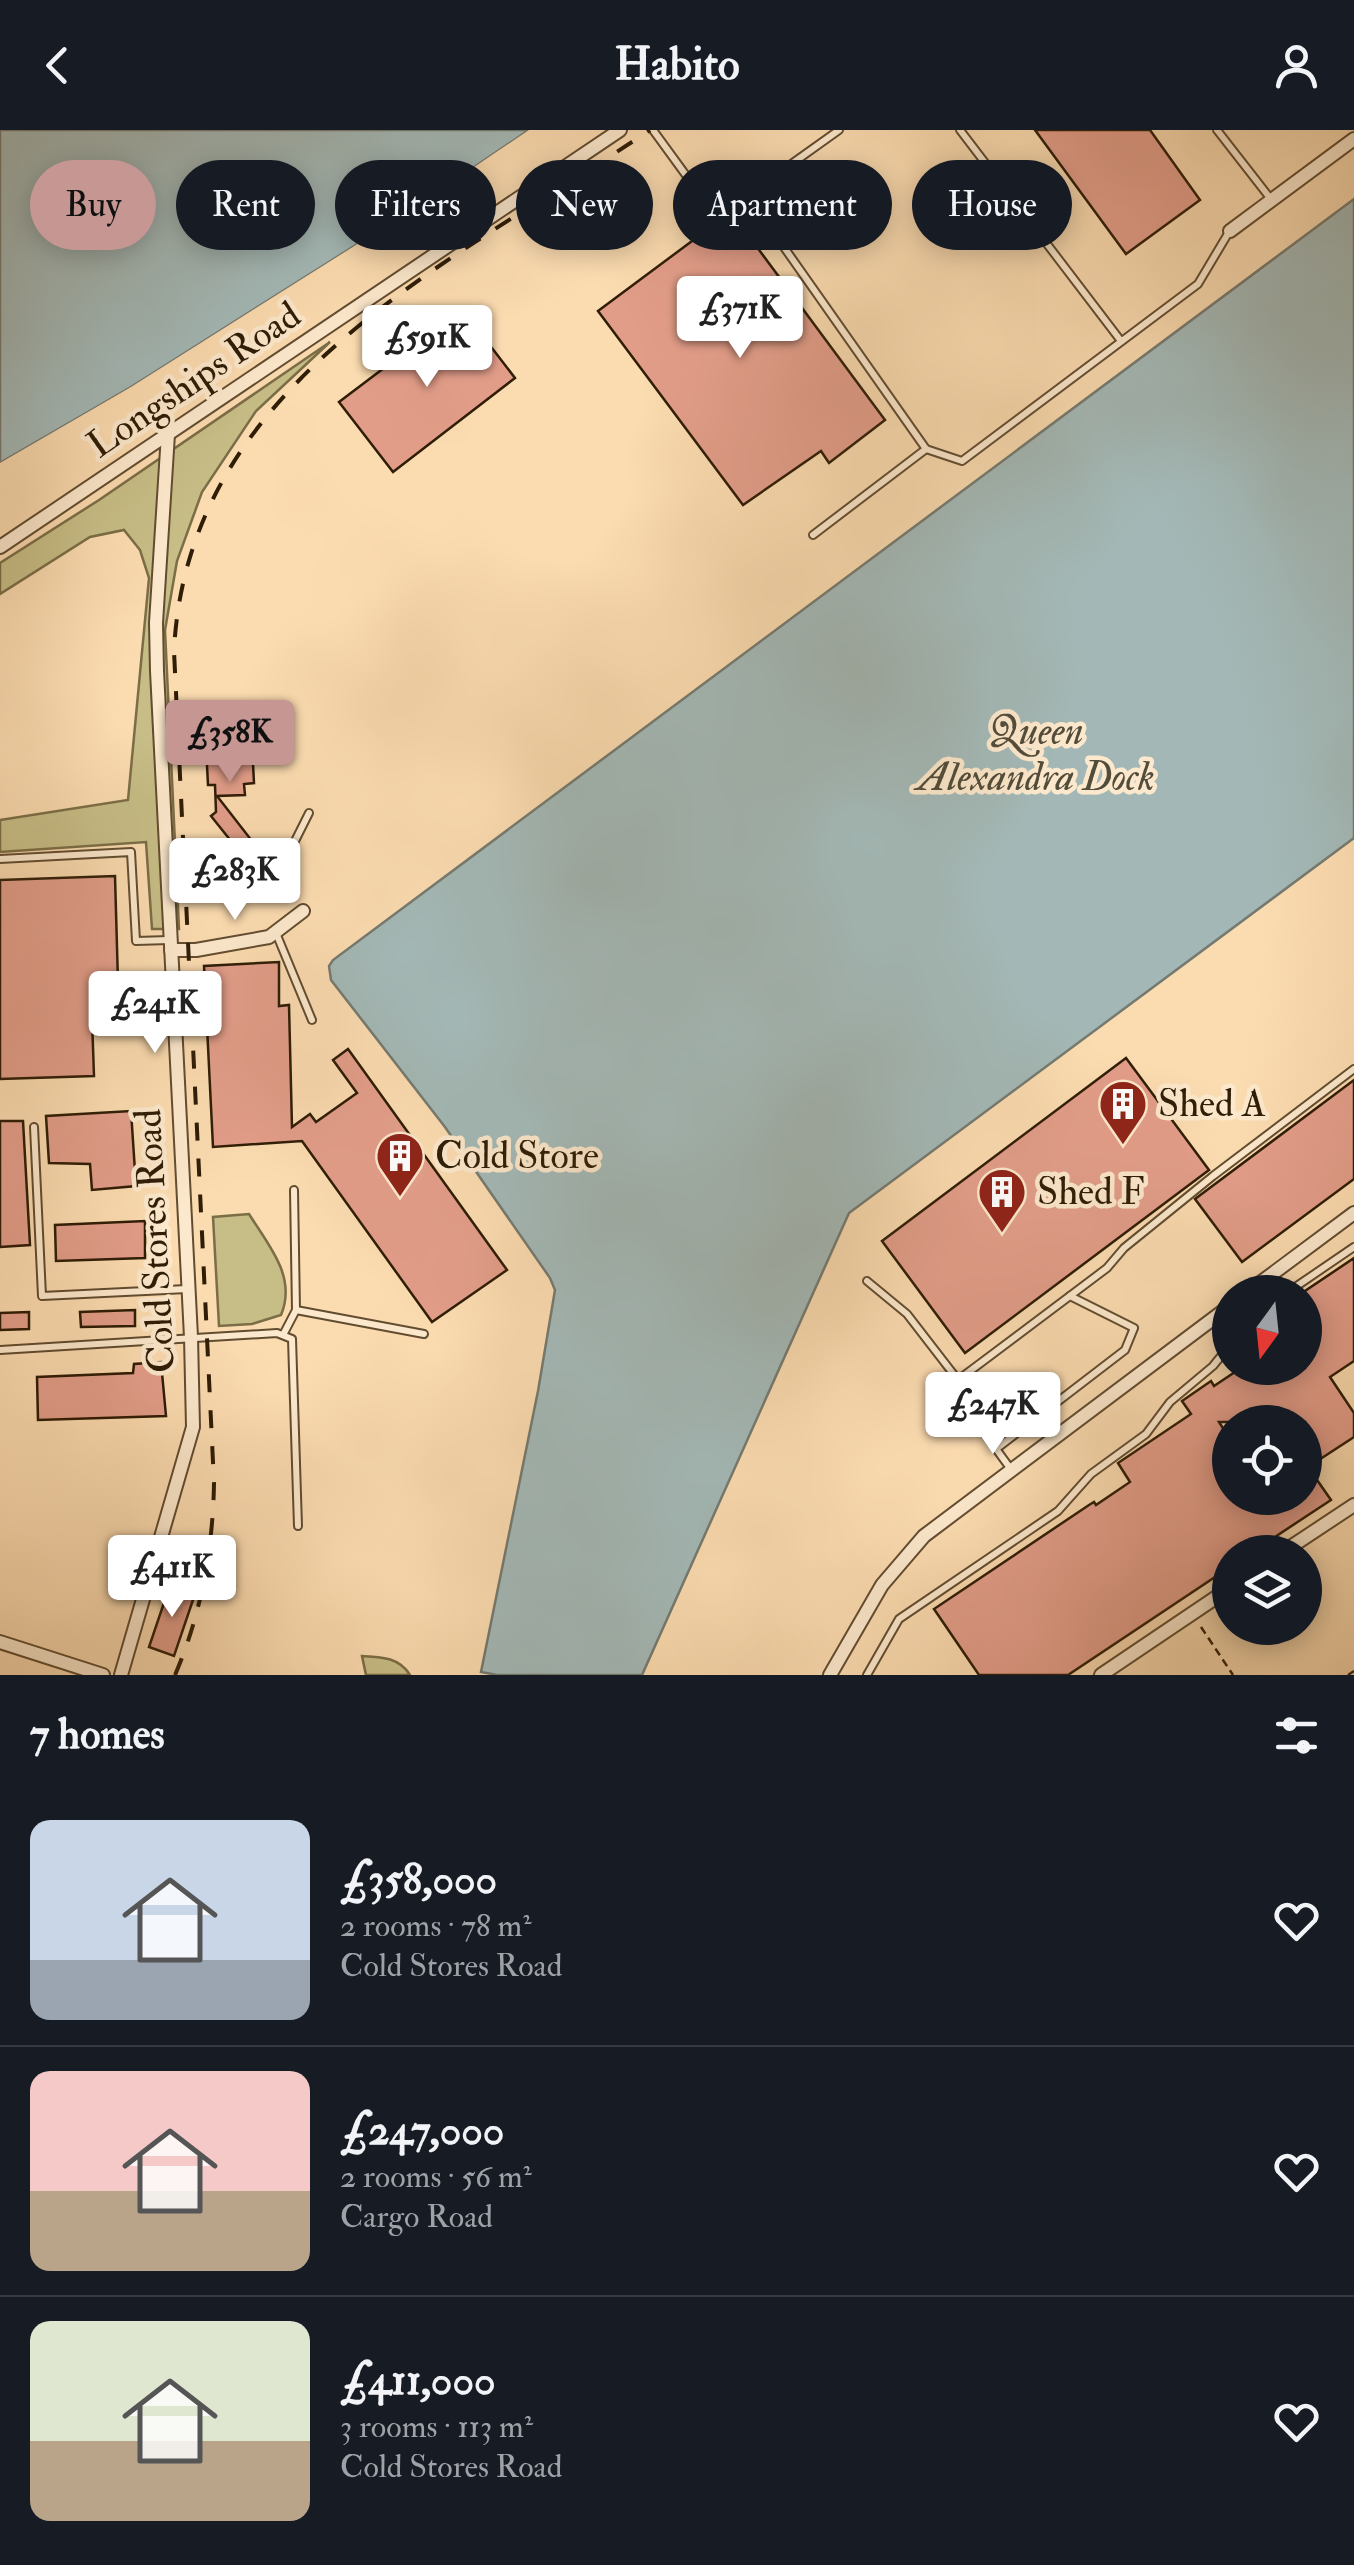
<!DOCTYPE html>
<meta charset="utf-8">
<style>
body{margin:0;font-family:"IM FELL Double Pica",serif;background:#242831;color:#f1f3f6;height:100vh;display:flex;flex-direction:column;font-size:38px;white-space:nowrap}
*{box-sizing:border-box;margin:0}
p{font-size:32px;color:#9ea1a6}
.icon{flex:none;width:55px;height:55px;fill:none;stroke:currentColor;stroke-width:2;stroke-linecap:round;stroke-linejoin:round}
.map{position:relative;height:1545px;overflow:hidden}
.drawer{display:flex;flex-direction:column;background:#171b24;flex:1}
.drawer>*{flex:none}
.banner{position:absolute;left:30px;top:30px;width:1295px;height:90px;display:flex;gap:20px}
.needle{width:65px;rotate:195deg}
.fabs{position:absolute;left:1212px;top:1145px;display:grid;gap:20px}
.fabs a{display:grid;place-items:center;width:110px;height:110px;border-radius:50%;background:#171b24;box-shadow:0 5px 25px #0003;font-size:50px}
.price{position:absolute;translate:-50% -85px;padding:0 22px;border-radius:10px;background:#fff;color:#222;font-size:32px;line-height:65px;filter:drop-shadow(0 2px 5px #0008)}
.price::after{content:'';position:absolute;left:50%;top:60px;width:30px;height:22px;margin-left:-15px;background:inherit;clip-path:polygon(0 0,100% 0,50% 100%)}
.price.current{background:#c59692;color:#111}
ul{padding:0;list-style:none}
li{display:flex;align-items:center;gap:30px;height:250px;padding:0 30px}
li+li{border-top:2px solid #363941}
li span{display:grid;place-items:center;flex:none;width:280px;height:200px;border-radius:20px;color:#555}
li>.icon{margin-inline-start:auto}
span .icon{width:120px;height:120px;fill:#fffc;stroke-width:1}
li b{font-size:42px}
h2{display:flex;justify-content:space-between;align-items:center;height:120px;padding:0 30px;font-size:42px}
.tag{padding:0 35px;border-radius:45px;background:#171b24;box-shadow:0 5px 25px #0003;font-size:35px;line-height:90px}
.tag.current{background:#c59692;color:#111}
header{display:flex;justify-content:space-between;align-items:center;height:130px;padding:0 30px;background:#171b24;font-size:45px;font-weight:800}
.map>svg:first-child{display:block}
</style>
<header><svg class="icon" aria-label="back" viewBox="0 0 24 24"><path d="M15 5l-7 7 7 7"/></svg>Habito<svg class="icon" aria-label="person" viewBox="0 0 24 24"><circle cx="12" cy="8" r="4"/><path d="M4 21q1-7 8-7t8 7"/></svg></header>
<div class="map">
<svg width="1354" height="1545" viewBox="0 0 1354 1545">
<rect width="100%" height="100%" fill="#fbdbb0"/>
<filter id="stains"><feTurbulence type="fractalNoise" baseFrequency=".002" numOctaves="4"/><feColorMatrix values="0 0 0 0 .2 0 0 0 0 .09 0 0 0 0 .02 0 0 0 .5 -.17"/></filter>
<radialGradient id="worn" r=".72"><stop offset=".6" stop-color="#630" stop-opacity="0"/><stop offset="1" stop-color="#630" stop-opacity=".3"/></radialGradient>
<g fill="#c7bd86" stroke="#7b6d46" stroke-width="2.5">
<polygon points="330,212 256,281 202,362 177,431 165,500 179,799 152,799 146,712 0,722 0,690 128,670 149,448 140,420 124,400 90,407 0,464 0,433 99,370"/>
<path d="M249,1084C269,1116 297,1147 281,1185L252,1194L219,1196L213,1087Z"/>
<path d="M362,1526C381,1527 399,1527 410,1545H366Z"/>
</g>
<g fill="#a3b8b6" stroke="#757a70" stroke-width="2.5">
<polygon points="0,0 529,0 405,84 131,257 0,333"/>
<polygon points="1354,69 1354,708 849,1083 642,1545 497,1545 481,1542 538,1261 555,1160 550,1148 445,997 331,850 329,836 333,830"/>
</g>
<polygon fill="#fbdbb0" points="529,0 534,0 532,4 408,88 133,261 0,338 0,333 131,257 405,84"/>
<g fill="#e29d89" stroke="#2f1d06" stroke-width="2.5" fill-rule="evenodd">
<polygon points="1035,0 1150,0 1200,70 1126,124"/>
<polygon points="731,82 885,290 829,333 821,321 743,375 598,181"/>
<polygon points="462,179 515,248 393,342 339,272"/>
<polygon points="252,614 254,653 244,654 245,665 217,666 252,711 239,721 211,686 216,682 215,655 208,655 206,616"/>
<polygon points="115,746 119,888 92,888 94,946 0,949 0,750"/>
<polygon points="279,832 279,876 289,875 292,997 310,984 316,992 357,963 333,930 348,919 507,1140 432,1192 302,1011 213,1017 204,836"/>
<polygon points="1126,928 1209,1040 965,1223 882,1111"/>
<polygon points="1354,950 1354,1049 1242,1132 1195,1069"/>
<polygon points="131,981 136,1056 92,1060 90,1034 49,1033 46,986"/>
<polygon points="0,991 23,991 30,1115 0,1117"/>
<polygon points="145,1091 145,1128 56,1131 55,1095"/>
<path d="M1354,1128V1231L1330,1247L1354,1283V1307L1308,1337L1331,1370L1252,1422H1230V1437L1068,1545H979L934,1479L1089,1375L1094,1372L1096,1375L1130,1352L1118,1333L1191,1284L1182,1271L1211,1251L1214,1256L1241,1238H1305V1161ZM1219,1292H1305V1368H1230V1309Z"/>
<polygon points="135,1180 135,1196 81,1197 80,1182"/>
<polygon points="29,1182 29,1199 0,1200 0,1183"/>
<polygon points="161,1232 166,1286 38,1290 37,1247 133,1243 134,1234"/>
<polygon points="170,1455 195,1464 174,1526 149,1517"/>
</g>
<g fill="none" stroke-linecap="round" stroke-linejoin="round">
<g stroke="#624c30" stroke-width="10">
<g id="service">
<polyline points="653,0 688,48 755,76 926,319 813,405"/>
<polyline points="960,0 1121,211"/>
<polyline points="1217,0 1270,68"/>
<polyline points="741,70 839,0"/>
<polyline points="926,319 962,331 1198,154 1229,102"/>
<polyline points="0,729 131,722 136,811 169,810"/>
<polyline points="273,735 295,711 309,683"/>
<polyline points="276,803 312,890"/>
<polyline points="34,997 42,1166 187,1159"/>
<polyline points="867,1151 907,1184 958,1250 980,1297 1010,1338"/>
<polyline points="1288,1162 1354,1117"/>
<polyline points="296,1180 424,1204"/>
<polyline points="283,1205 296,1180 294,1060"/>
<polyline points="0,1220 277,1203 292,1209 298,1396"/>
<polyline points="958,1250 1107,1138 1124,1118 1213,1046 1354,939"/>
<polyline points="996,1319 1125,1220 1134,1198 1070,1166"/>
<polyline points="867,1545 899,1489 1058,1381 1091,1344 1146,1304 1170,1272 1213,1236 1230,1215"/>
</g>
</g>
<g stroke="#624c30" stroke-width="16">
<g id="minor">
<polyline points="1230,101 1354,9"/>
<polyline points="0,417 620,0"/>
<polyline points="171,820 196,820 269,807 303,781"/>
<polyline points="1248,1162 1354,1083"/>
<polyline points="1283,1422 1354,1375"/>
<polyline points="0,1512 103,1545"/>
<polyline points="121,1545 193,1297 191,1207 157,541 156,493 168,304"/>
<polyline points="830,1545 882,1455 924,1406 1230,1176"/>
<polyline points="1101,1545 1230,1458"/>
</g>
</g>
<g stroke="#2f1d06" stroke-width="2.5" stroke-dasharray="8 5" stroke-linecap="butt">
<polyline points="1201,1497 1233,1545"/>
<polyline points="1348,1545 1354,1541"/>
</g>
<use href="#service" stroke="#fce8cc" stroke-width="6"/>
<use href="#minor" stroke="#fce8cc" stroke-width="12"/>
<path stroke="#2f1d06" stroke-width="4" stroke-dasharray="18 18" stroke-linecap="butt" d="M175,1545C201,1485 213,1418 214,1353L174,521C187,251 454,132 650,0"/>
</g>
<defs>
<g id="building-pin" transform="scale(2.5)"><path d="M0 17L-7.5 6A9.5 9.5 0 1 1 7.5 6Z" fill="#8f2418" stroke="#fce8cc"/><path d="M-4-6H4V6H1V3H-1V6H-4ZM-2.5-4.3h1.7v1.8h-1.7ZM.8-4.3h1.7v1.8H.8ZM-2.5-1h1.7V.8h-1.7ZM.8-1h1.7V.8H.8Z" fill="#fff"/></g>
</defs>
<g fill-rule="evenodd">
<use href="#building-pin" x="1123" y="974"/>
<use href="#building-pin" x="400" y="1026"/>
<use href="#building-pin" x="1002" y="1062"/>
</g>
<g text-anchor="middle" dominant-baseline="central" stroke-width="9" stroke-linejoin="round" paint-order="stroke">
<g font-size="38" fill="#2f1d06" stroke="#fce8cc">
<text transform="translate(194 250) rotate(-34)">Longships Road</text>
<text transform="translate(155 1111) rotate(-93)">Cold Stores Road</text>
</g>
<g font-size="38" fill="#2f1d06" stroke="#fce8cc" text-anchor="start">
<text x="1158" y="974">Shed A</text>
<text x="435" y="1026">Cold Store</text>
<text x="1037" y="1062">Shed F</text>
</g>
<g font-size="40" font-style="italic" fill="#524c3b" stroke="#fce8cc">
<text x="1036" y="601">Queen<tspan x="1036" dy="46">Alexandra Dock</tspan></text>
</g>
</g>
<rect width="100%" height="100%" filter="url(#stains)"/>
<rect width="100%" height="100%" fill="url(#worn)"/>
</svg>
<div class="fabs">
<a><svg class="needle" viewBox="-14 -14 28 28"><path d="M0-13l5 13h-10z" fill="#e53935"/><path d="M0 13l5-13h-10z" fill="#9ea1a6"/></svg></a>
<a><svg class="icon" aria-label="locate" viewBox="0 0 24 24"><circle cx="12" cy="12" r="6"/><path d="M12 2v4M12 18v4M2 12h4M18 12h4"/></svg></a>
<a><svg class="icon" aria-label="layers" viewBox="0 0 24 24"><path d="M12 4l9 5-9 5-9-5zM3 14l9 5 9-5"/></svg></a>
</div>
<b class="price" style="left:740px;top:231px">£371K</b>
<b class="price" style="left:427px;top:260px">£591K</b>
<b class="price current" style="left:230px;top:655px">£358K</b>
<b class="price" style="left:235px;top:793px">£283K</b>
<b class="price" style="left:155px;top:926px">£241K</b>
<b class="price" style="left:993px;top:1327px">£247K</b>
<b class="price" style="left:172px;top:1490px">£411K</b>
<div class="banner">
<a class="tag current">Buy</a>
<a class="tag">Rent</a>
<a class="tag">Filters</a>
<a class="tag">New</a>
<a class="tag">Apartment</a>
<a class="tag">House</a>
</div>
</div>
<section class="drawer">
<h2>7 homes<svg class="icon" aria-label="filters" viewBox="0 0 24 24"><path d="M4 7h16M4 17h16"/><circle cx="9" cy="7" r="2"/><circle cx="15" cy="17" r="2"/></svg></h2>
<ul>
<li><span style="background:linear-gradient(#c9d6e8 70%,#9aa5b1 0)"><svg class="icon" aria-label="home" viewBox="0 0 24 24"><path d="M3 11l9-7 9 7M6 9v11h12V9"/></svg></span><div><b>£358,000</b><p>2 rooms · 78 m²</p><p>Cold Stores Road</p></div><svg class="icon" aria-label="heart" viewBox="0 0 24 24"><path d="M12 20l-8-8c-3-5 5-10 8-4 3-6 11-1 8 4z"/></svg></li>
<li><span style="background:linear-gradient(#f6c9c9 60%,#b9a48a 0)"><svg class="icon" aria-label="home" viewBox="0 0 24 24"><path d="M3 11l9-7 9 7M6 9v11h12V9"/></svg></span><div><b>£247,000</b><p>2 rooms · 56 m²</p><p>Cargo Road</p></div><svg class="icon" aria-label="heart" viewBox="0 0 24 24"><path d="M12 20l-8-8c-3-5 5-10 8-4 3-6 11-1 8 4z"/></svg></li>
<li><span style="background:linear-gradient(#dfe7d0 60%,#b9a48a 0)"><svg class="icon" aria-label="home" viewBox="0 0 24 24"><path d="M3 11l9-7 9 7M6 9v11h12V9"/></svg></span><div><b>£411,000</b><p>3 rooms · 113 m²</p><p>Cold Stores Road</p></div><svg class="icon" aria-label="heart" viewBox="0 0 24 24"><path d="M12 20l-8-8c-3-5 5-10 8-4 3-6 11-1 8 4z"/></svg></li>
</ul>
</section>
